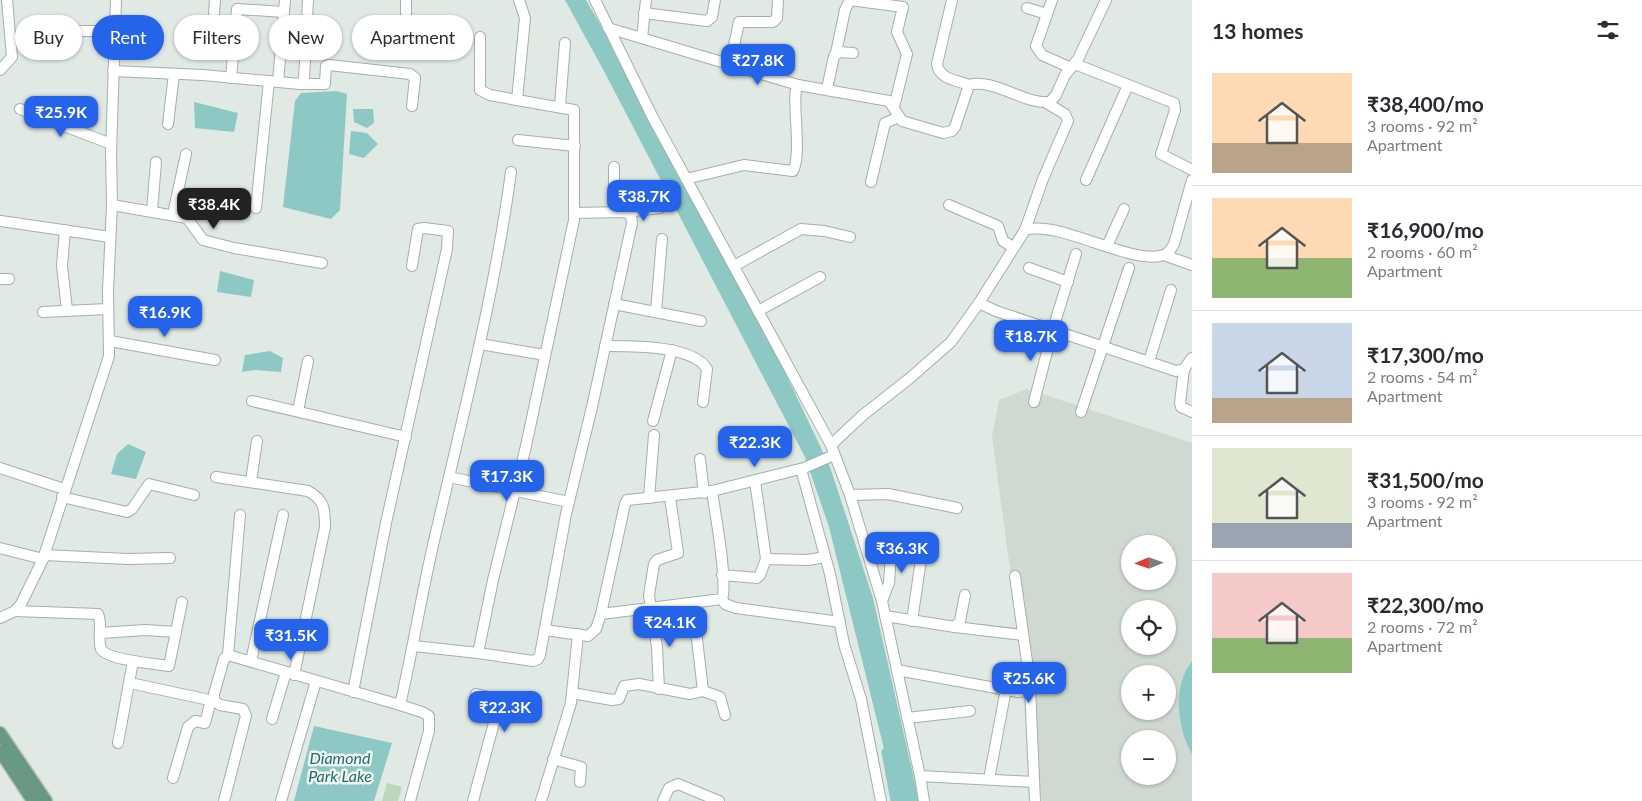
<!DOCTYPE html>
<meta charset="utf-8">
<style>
body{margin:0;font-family:Lato,sans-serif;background:#f7f7f7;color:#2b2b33;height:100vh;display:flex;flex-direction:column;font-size:19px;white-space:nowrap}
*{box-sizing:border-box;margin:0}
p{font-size:16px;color:#7c7c81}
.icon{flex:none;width:28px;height:28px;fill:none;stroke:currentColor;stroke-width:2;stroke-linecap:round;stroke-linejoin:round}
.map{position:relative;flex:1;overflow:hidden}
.panel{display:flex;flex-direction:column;background:#fff;width:450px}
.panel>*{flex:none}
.banner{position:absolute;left:15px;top:15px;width:475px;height:45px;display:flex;gap:10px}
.needle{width:32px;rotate:268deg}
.tools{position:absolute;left:1121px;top:535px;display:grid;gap:10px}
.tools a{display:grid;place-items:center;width:55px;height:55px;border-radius:50%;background:#fff;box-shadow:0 1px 4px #0004;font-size:25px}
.price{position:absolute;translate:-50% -42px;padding:0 11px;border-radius:10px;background:#2563eb;color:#fff;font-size:16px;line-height:32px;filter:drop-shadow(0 1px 2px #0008)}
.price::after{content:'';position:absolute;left:50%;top:30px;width:15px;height:11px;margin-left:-8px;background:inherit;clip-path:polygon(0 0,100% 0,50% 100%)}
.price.current{background:#222;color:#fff}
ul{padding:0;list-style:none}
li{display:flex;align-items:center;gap:15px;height:125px;padding:0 20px}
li+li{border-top:1px solid #e1e1e2}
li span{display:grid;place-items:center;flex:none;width:140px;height:100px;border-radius:0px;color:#555}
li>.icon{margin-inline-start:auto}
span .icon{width:60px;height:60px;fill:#fffc;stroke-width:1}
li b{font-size:21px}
h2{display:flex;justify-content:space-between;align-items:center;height:60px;padding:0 20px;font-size:21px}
.chip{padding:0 18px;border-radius:22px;background:#fff;box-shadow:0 1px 4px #0004;font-size:18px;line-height:45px}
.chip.current{background:#2563eb;color:#fff}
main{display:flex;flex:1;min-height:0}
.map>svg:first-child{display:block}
</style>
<main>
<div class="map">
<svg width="1192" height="801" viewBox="0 0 1192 801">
<rect width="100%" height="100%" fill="#e0e9e3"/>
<path fill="#cfd9d2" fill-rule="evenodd" d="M1027,389L1192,443V801H1042L992,437L999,400ZM1130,544H1168V581H1130ZM1130,609H1168V646H1130ZM1130,674H1168V711H1130ZM1130,739H1168V776H1130Z"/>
<polygon fill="#bbd8bd" points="387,783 402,787 398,801 382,801"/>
<g fill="#8ec8c4">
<polygon points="565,0 586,0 605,33 764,328 830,467 873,598 919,801 897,801 829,527 805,457 605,73"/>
<polygon points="337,91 347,94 340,210 331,219 283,207 295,101 301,93"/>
<polygon points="194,102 238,113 234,132 195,128"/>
<polygon points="353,109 373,109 374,123 367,128 354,122"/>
<polygon points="351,131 367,133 378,144 364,158 349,154"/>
<polygon points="220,271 254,280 251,297 217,292"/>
<polygon points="270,351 283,358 281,372 255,370 242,372 245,355"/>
<polygon points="128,444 146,452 136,479 111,474 117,454"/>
<path d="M1192,661V754C1177,728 1172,686 1192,661Z"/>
<polygon points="314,726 392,743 374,801 294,801"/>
</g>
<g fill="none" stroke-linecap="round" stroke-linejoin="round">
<polyline stroke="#8ec8c4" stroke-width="9" points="886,752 895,801"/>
<g stroke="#a4b0a9" stroke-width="12">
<g id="minor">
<polyline points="406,0 406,36"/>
<polyline points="595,0 652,116 831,445 850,495 882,601 920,776 924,801"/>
<path d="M952,0L937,64C939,79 956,80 969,85"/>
<polyline points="1052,0 1036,46 1042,55 1071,68"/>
<polyline points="1027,8 1047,14"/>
<polyline points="214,13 215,0"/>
<polyline points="644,13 707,21 712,17 715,0"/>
<polyline points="608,28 725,63 731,60 739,22 773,22 777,18 778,0"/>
<polyline points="32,31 114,31"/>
<polyline points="480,37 480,90 490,95 517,100"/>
<polyline points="642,38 646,0"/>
<polyline points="836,53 845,10 850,0 903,7 897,32 907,54 894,107"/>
<polyline points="725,63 798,85"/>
<polyline points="1075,64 1174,103 1175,110 1161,154 1192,170"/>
<polyline points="0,70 12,57 7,0"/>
<polyline points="113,71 203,75 300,84 304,80 308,0"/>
<polyline points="231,78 237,9 284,12"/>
<polyline points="278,82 285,0"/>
<polyline points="300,84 325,84 326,66 329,65 410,74 415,78 412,106"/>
<polyline points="827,89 834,56 839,52 853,53"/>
<polyline points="560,106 565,43"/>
<polyline points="20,109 111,144"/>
<polyline points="168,124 174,74"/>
<polyline points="518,140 575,146"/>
<path d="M686,179L744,165L793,171C803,152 790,94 798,85L889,101L902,121L943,133L952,131L955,127L969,85C994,78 1025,105 1050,102L1056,95L1065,75L1078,59L1106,0"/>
<polyline points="1086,180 1128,85"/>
<polyline points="871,182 885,123 899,117"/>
<polyline points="112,205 187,218 203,240 234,248 322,263"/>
<polyline points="949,205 998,226 1003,241 1013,247"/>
<polyline points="256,208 269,81"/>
<polyline points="152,211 156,162"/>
<polyline points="614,212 614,167"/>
<polyline points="625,212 660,208"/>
<polyline points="173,214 186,154"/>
<polyline points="1,221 110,237"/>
<polyline points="65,230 62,266 67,310"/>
<polyline points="1025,230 1043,179 1068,121 1065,114 1045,102"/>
<polyline points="1107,246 1124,209"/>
<polyline points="1164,255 1192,265"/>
<polyline points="734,266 801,229 824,231 850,237"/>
<polyline points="1029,268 1068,282"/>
<polyline points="0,279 9,279"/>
<polyline points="979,303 996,311 1176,371 1184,369 1192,358"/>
<polyline points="614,304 701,321"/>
<polyline points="758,311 820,277"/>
<polyline points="43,312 108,309"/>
<polyline points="656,312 662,239"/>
<polyline points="110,341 215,360"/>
<polyline points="480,344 545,355"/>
<path d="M605,346C630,346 693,345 707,369L703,402"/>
<polyline points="1149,361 1171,290"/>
<polyline points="1184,369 1180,403 1181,407 1192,412"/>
<polyline points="252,401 406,437"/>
<polyline points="1034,402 1053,329 1076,254"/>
<polyline points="298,411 308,361"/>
<polyline points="1081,412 1129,268"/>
<polyline points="653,421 672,350"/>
<path d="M831,445L863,415L910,378L951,342L979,303L1025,230C1062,220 1131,266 1164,255C1169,253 1171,249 1174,244L1192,180"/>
<polyline points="700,459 704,493"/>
<polyline points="0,468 64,489"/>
<polyline points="801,469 830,574 844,644 861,699 881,801"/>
<path d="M216,477L308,491C324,500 325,508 325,527L294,675"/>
<polyline points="449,477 569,502"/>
<polyline points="251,481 257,441"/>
<polyline points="755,481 766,559"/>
<polyline points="850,495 888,494 957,508"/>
<polyline points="62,497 127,512 132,509 149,484 194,495"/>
<polyline points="649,498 654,435"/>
<polyline points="0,548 43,559"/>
<polyline points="44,555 128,559 170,558"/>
<polyline points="722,575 757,578 760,575 766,559 808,560 825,557"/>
<polyline points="722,599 725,604 736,608 840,622"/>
<polyline points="882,601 889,583 892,539"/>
<path d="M15,611L98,614C103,624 97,639 101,649C107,660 156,664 169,666L182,602"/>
<polyline points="601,614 625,504 627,500 712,491 804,468 834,455"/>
<polyline points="885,616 955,627 960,621 965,595"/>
<polyline points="0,618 15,611 21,604 43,559 109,356 108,291 112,205 111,153 116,0"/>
<polyline points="912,621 922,553"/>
<polyline points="955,627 1023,635"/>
<path d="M545,630L588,636L596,629L601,614L722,599C728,581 715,513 712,491"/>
<polyline points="100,633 145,630 176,632"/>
<polyline points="414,646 478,653 493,580 526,446 574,220 574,110 517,100 525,18 519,0"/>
<polyline points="478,653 533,661 538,659 540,655 566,514 592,407 632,223 631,215 625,212 574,213"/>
<polyline points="228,655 240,515"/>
<polyline points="251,661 283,515"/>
<polyline points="897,670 1018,692 1028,691 1030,683 1015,576"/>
<polyline points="130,683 214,701"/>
<polyline points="1030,688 1035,801"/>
<polyline points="659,689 657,647 649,595 654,564 657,560 678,553 670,497"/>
<polyline points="703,691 720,697 725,715"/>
<polyline points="353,692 386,523 447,249 448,231 424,228 418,229 412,266"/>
<polyline points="572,693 612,700 619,699 624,686 639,684 690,694 703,691 693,604"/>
<path d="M400,705C414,645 423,584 438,524C465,407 495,291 511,172"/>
<polyline points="907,718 970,711"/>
<polyline points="272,719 286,672"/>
<polyline points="118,743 133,661"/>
<polyline points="553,759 581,767 580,782"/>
<polyline points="920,776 1034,782"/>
<polyline points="173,778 188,727 195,721 205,723 211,700"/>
<polyline points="989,779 1006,689"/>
<polyline points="224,801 246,716 243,709 220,705 214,701 214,694 224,659 228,655 400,705 422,712 429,716 429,731 410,801"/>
<polyline points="281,801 316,681"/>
<polyline points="473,801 499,704 496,699 476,694"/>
<polyline points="541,801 571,703 578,634"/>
<polyline points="663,801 669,788 678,784 719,801"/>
</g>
</g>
<g stroke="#bdc3c0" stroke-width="15">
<g id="major">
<polyline points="0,733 46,801"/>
<polyline points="0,751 33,801"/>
</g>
</g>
<use href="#minor" stroke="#fff" stroke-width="10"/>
<use href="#major" stroke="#6a9983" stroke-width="12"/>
</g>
<g text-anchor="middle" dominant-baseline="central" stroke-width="5" stroke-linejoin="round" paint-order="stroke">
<g font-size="16" font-style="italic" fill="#256b68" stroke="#f0f6f2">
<text x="340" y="757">Diamond<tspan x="340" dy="18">Park Lake</tspan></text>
</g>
</g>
</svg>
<div class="tools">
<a><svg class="needle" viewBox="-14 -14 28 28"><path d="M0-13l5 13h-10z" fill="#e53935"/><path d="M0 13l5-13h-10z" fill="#7c7c81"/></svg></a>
<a><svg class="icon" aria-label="locate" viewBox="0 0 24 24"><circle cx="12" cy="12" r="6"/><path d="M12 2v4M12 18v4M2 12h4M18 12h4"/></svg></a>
<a>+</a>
<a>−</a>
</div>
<b class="price" style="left:758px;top:86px">₹27.8K</b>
<b class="price" style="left:61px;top:138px">₹25.9K</b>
<b class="price" style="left:644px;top:222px">₹38.7K</b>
<b class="price current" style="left:214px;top:230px">₹38.4K</b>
<b class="price" style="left:165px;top:338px">₹16.9K</b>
<b class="price" style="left:1031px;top:362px">₹18.7K</b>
<b class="price" style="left:755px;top:468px">₹22.3K</b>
<b class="price" style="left:507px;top:502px">₹17.3K</b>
<b class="price" style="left:902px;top:574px">₹36.3K</b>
<b class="price" style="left:670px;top:648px">₹24.1K</b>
<b class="price" style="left:291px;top:661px">₹31.5K</b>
<b class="price" style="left:1029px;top:704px">₹25.6K</b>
<b class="price" style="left:505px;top:733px">₹22.3K</b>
<div class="banner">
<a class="chip">Buy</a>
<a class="chip current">Rent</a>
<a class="chip">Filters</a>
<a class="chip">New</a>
<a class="chip">Apartment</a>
</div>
</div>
<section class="panel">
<h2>13 homes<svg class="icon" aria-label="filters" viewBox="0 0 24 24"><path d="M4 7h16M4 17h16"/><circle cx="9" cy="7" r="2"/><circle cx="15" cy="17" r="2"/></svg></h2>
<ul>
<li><span style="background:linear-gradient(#ffd9b3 70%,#b9a48a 0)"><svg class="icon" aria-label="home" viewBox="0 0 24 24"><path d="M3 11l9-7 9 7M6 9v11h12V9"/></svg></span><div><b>₹38,400/mo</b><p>3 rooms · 92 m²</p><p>Apartment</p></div></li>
<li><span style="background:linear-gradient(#ffd9b3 60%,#8fb573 0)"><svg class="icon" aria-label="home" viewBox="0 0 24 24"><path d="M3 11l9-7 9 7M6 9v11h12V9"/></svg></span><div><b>₹16,900/mo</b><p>2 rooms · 60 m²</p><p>Apartment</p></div></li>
<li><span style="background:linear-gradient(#c9d6e8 75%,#b9a48a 0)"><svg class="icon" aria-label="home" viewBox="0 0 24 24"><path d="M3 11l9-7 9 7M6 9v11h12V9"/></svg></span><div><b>₹17,300/mo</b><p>2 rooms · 54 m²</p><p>Apartment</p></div></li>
<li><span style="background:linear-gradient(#dfe7d0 75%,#9aa5b1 0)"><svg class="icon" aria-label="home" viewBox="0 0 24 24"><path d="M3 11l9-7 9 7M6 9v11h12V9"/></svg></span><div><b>₹31,500/mo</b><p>3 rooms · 92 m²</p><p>Apartment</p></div></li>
<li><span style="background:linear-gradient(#f6c9c9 65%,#8fb573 0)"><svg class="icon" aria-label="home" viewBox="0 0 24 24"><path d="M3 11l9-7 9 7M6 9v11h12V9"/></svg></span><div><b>₹22,300/mo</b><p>2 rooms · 72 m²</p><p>Apartment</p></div></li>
</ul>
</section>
</main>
